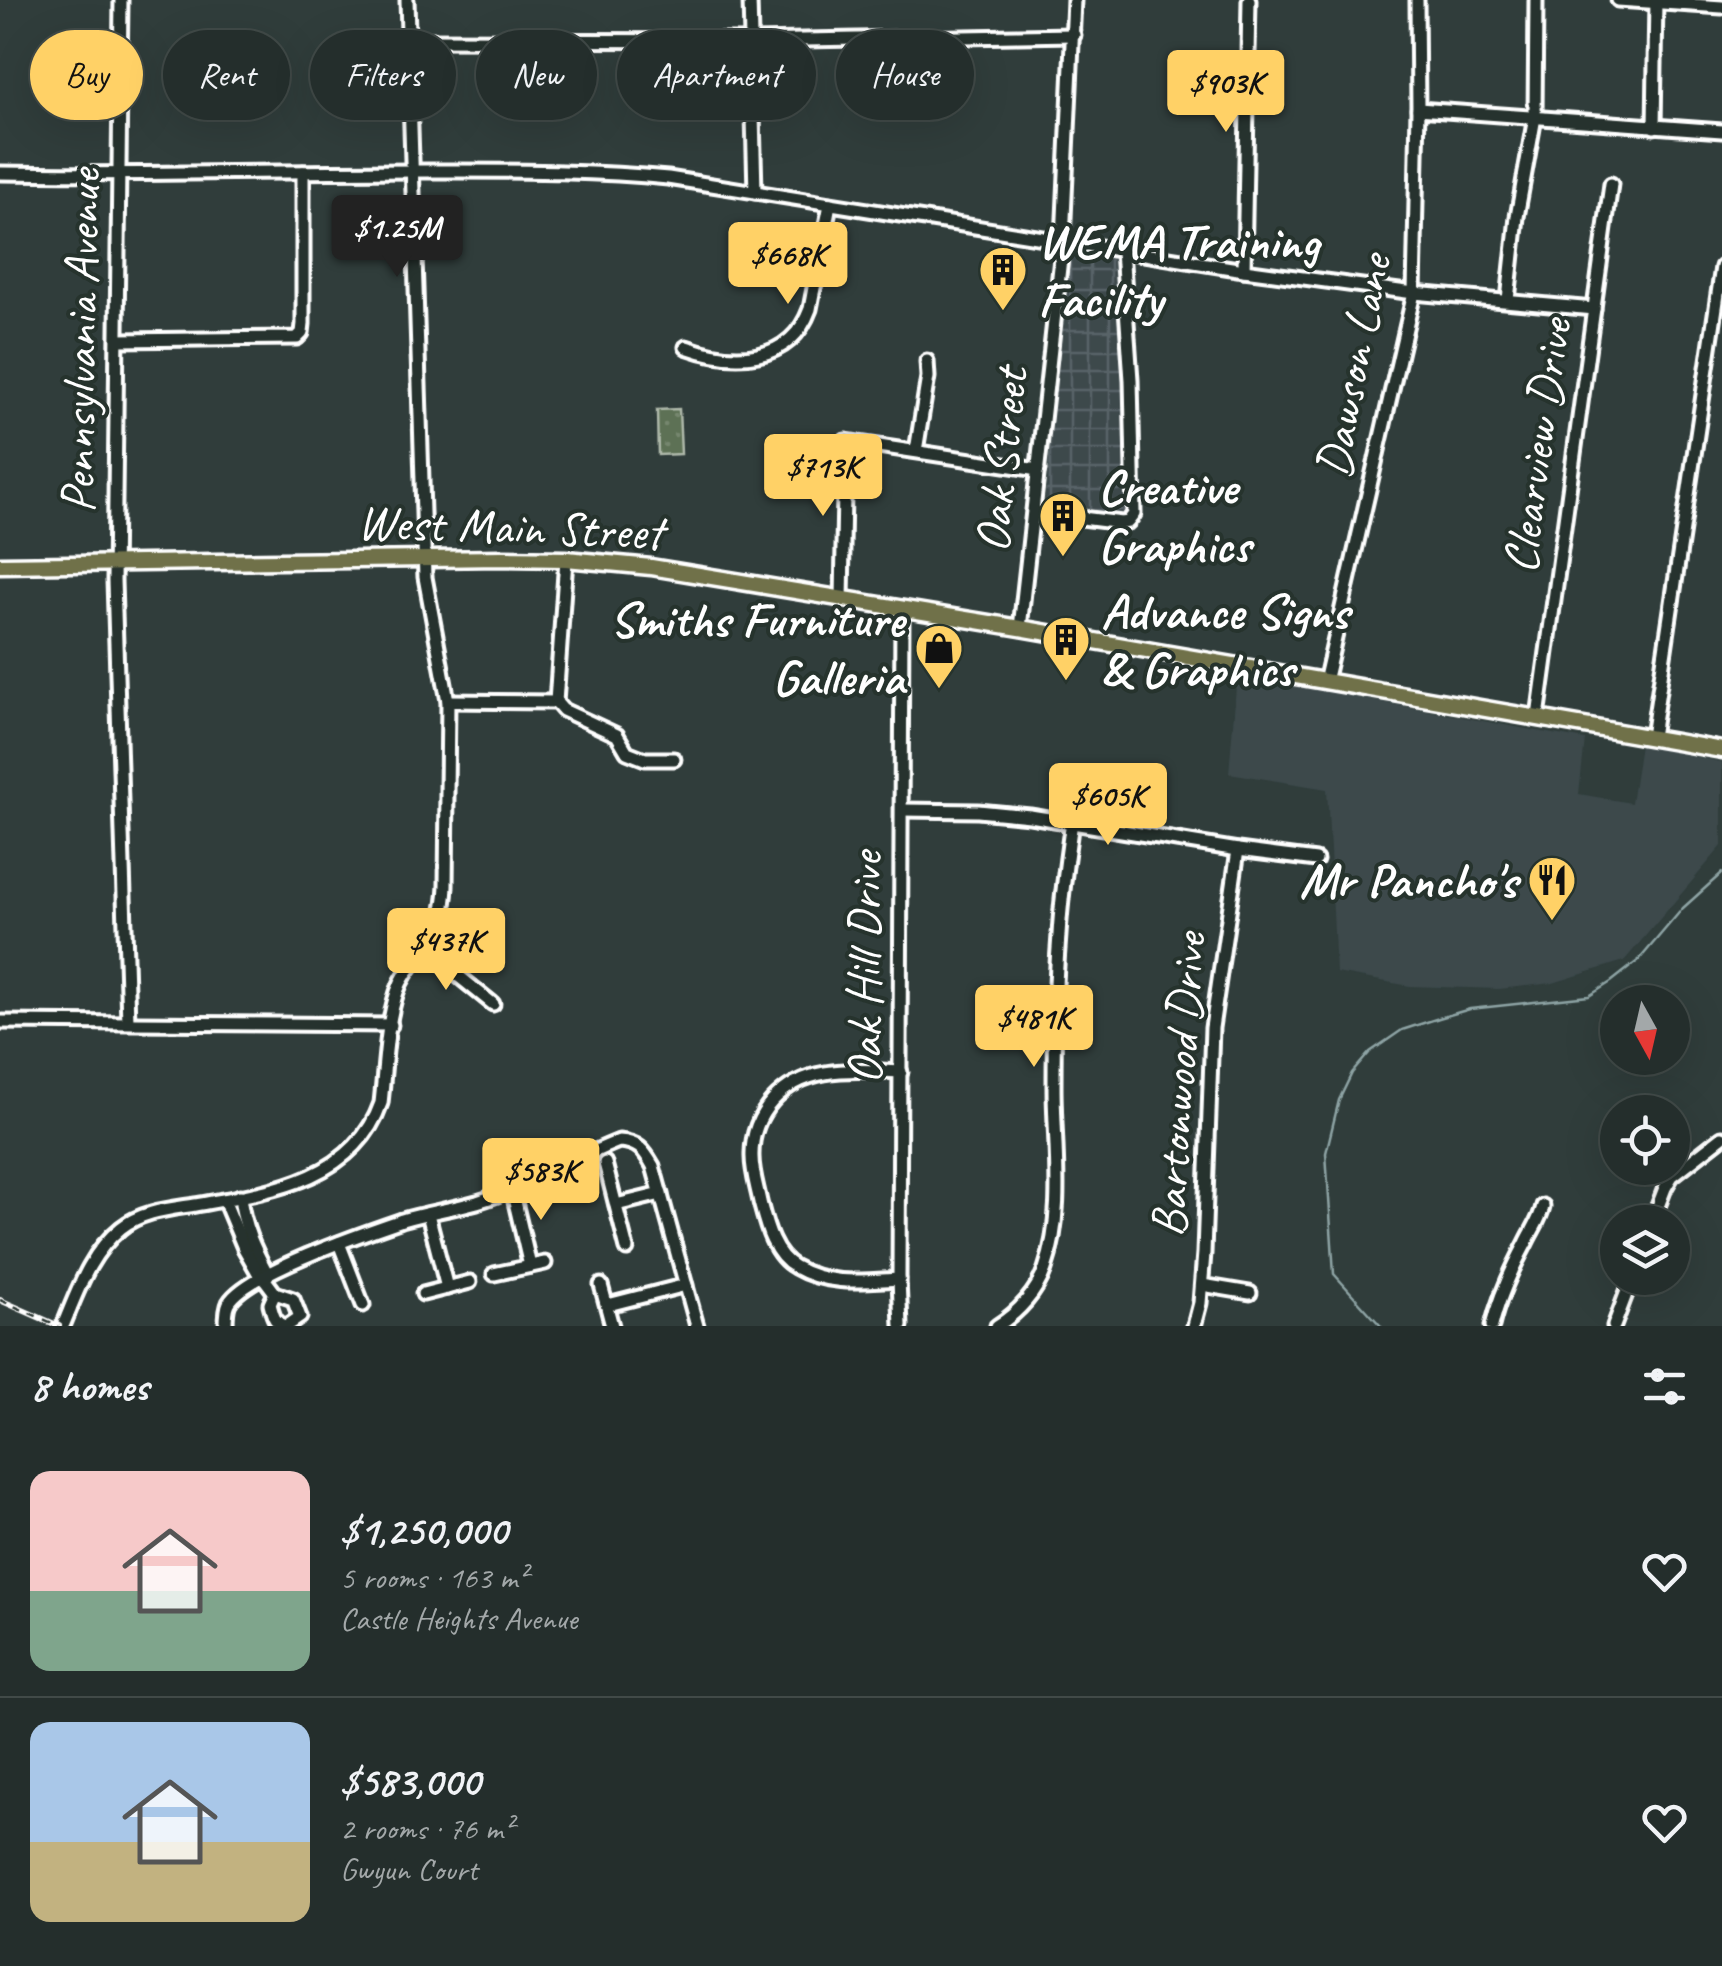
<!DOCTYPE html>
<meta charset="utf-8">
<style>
body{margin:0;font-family:Caveat,sans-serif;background:#2c3634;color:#f1f3f6;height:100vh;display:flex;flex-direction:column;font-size:38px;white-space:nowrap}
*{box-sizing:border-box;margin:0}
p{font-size:32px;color:#a3a8a9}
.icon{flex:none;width:55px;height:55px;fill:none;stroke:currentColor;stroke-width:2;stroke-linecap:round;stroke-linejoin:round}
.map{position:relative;height:1326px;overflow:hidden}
.panel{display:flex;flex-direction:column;background:#242e2c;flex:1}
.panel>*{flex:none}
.top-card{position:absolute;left:30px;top:30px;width:1000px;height:90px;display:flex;gap:20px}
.needle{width:65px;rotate:172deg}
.buttons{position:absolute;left:1600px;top:985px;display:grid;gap:20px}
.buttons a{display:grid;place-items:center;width:90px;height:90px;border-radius:50%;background:#242e2c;box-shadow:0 10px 40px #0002,0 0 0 2px #414a48;font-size:50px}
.price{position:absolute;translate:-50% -85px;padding:0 22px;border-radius:10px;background:#ffd166;color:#111;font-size:32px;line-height:65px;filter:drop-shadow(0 2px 5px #0008)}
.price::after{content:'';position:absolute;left:50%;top:60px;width:30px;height:22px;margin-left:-15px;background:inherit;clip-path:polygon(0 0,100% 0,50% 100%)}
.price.on{background:#222;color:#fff}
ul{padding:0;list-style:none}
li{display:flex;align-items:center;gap:30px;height:250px;padding:0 30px}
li+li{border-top:2px solid #414a48}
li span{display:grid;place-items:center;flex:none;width:280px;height:200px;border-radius:20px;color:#555}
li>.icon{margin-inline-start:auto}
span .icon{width:120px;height:120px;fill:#fffc;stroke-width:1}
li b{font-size:42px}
h2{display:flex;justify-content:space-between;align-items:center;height:120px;padding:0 30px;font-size:42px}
.tag{padding:0 35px;border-radius:45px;background:#242e2c;box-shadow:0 10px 40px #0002,0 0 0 2px #414a48;font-size:35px;line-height:90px}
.tag.on{background:#ffd166;color:#111}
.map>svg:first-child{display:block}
</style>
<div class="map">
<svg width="1722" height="1326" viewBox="0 0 1722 1326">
<defs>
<pattern id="industrial-grid" width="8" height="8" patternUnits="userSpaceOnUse" patternTransform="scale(2.5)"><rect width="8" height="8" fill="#3c494c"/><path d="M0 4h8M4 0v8" fill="none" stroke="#596467"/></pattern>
<pattern id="park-dots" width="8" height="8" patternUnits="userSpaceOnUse" patternTransform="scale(2.5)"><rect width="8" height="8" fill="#5d7154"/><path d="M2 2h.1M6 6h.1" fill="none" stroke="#75866e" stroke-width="1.8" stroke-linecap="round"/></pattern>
</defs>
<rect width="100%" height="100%" fill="#303d3b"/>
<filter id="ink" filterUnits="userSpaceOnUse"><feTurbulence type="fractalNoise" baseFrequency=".01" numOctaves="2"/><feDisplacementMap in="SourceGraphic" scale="20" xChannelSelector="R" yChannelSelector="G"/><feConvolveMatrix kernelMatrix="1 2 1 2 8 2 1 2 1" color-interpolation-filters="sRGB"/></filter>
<g filter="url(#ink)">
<polygon fill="#3c494c" points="1237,675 1585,740 1579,794 1631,803 1640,745 1722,762 1722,846 1624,961 1553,983 1499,989 1410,986 1336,973 1327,789 1229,773"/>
<polygon fill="url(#industrial-grid)" points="1065,247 1117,255 1129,505 1129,510 1125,514 1044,507 1058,365 1052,364"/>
<polygon fill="url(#park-dots)" stroke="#aeb8aa" stroke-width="2.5" points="679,409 681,454 658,455 657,410"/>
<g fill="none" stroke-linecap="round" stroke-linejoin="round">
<polyline stroke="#8ea4a5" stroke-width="2.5" points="1381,1326 1334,1274 1326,1153 1339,1100 1352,1073 1370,1052 1402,1030 1439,1018 1470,1009 1589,996 1611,982 1639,960 1683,908 1722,873"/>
<g stroke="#fff" stroke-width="19">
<g id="minor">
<polyline points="121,0 114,581 128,1022"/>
<polyline points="750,0 755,192"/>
<polyline points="1618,0 1722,7"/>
<polyline points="409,40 752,41 1074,35"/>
<polyline points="1418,109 1722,131"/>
<polyline points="1654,127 1656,0"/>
<path d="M0,173C152,176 304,170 456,171C527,171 597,171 668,178L1244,270L1414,293L1594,309"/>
<polyline points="1244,270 1249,0"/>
<polyline points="1508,300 1517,217 1535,117 1536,0"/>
<polyline points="118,340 297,338 302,333 303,324 303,172"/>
<path d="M686,347C733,364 790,364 810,309L830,204"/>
<polyline points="916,451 928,377 927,361"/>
<polyline points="1034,512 1122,523 1128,522 1134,514 1131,380 1122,250"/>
<polyline points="842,599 845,441 1038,470"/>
<polyline points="1020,628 1063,240 1074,0"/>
<polyline points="1325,682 1414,293 1418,109 1417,0"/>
<polyline points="448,701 556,702 563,710 617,735 627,752 645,759 674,759"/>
<polyline points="556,702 566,559"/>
<polyline points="1538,717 1611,184"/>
<polyline points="1652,737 1722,267"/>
<polyline points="902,810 978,811 1030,816 1238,850 1316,860"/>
<polyline points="425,949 493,1004"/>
<polyline points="0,1022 391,1025"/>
<polyline points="605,1163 627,1249"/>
<polyline points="512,1189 530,1266"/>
<path d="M240,1196C243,1226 254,1248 268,1275"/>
<polyline points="224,1200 244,1248 261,1278"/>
<polyline points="616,1205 661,1194"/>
<polyline points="428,1214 447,1288"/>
<polyline points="1652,1222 1665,1188 1672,1176 1722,1137"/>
<polyline points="339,1243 363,1305"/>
<polyline points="494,1274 545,1263"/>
<polyline points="263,1277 275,1293 293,1299 300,1317 287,1326"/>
<path d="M899,1279C864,1281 827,1286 795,1267C773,1255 766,1225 760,1202C757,1187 752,1172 752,1157C751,1113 783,1080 825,1073C850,1069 876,1071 901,1072"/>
<polyline points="601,1285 612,1326"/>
<polyline points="1202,1285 1250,1293"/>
<path d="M275,1293L270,1304C273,1315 274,1323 285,1326"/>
<polyline points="423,1294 470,1282"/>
<polyline points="608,1305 686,1285"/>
<path d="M63,1326C78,1290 90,1253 121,1228C142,1211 170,1209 195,1205C267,1192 354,1181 381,1103C385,1069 386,1025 397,992C404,971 416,962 427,946C440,926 445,909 446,886L448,701L425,577L407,0"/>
<path d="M226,1326C226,1320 226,1309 229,1303C246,1273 367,1232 402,1220C426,1213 452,1209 477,1202C526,1187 571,1160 619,1141C638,1142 644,1150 653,1166L697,1326"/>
<polyline points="901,1326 899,1279 902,610"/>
<path d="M997,1326C1018,1313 1037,1292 1045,1269C1065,1212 1054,1145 1054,1087C1054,1036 1055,985 1059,935C1061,897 1067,859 1072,821"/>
<polyline points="1194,1326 1200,1303 1204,1253 1212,1028 1238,850"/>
<path d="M1492,1326C1499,1297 1512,1269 1526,1243C1532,1230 1540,1220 1543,1206"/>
<polyline points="1614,1326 1632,1278"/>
</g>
</g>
<g stroke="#fff" stroke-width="21">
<polyline id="major" points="0,565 502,558 566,559 651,567 1020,628 1722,750"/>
</g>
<use href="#minor" stroke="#26332d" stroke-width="11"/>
<use href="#major" stroke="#6f714a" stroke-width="14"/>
<g stroke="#fff" stroke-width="6">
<polyline id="rail" points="0,1300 59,1326"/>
</g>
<use href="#rail" stroke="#26332d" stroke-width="2.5" stroke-dasharray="8" stroke-linecap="butt"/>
</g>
</g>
<defs>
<g id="building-pin" transform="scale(2.5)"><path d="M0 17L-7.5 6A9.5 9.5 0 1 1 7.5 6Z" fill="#ffd166" stroke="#26332d"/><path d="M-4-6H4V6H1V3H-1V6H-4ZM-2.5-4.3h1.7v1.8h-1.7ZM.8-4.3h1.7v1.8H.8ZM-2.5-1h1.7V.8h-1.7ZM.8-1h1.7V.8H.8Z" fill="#111"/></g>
<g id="shop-pin" transform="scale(2.5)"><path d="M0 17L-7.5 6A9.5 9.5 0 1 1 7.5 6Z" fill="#ffd166" stroke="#26332d"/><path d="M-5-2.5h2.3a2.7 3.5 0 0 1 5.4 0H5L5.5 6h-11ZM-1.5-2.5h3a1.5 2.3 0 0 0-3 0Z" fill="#111"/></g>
<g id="restaurant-pin" transform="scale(2.5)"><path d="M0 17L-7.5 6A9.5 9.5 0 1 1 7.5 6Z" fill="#ffd166" stroke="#26332d"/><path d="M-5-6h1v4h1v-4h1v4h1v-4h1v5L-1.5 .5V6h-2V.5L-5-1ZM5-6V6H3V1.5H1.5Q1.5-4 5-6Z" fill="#111"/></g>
</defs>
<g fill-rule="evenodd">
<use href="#building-pin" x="1003" y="270"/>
<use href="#building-pin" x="1063" y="516"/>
<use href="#building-pin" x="1066" y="640"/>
<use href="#shop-pin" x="939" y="648"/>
<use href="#restaurant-pin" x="1552" y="880"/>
</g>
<g text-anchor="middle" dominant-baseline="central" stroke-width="8" stroke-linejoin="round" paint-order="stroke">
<g font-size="50" font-weight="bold" fill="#fff" stroke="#26332d" text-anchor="start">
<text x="1038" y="241">WEMA Training<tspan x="1038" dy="58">Facility</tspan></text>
<text x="1098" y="487">Creative<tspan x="1098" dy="58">Graphics</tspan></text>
<text x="1101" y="611">Advance Signs<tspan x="1101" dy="58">&amp; Graphics</tspan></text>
<text x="904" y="619" text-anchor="end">Smiths Furniture<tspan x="904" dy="58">Galleria</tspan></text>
<text x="1517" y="880" text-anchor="end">Mr Pancho's</text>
</g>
<g font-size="50" fill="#fff" stroke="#26332d">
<text transform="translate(80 341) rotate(-89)">Pennsylvania Avenue</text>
<text transform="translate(1353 366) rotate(-79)">Dawson Lane</text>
<text transform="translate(1537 446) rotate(-82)">Clearview Drive</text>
<text transform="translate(1001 460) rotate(-84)">Oak Street</text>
<text transform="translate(510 527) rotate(2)">West Main Street</text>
<text transform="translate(864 968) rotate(-90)">Oak Hill Drive</text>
<text transform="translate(1178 1085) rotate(-86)">Bartonwood Drive</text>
</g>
</g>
</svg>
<div class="buttons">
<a><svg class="needle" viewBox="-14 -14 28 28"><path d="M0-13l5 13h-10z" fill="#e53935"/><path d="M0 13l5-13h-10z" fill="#a3a8a9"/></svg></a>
<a><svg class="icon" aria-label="locate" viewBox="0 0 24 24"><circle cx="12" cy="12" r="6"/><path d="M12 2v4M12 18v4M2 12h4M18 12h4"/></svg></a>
<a><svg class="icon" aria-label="layers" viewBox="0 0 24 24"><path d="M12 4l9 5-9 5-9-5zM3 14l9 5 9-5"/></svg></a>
</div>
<b class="price" style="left:1226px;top:135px">$903K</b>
<b class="price on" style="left:397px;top:280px">$1.25M</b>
<b class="price" style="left:788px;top:307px">$668K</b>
<b class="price" style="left:823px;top:519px">$713K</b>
<b class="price" style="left:1108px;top:848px">$605K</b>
<b class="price" style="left:446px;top:993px">$437K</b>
<b class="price" style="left:1034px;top:1070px">$481K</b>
<b class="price" style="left:541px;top:1223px">$583K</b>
<div class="top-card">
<a class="tag on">Buy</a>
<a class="tag">Rent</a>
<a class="tag">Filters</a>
<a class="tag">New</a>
<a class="tag">Apartment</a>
<a class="tag">House</a>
</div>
</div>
<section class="panel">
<h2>8 homes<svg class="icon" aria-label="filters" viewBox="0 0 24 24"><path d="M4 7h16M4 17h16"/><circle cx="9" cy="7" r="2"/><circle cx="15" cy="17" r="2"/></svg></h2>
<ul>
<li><span style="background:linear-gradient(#f6c9c9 60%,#7fa58c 0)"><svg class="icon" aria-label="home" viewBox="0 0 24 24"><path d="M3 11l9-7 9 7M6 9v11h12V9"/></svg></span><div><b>$1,250,000</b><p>5 rooms · 163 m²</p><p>Castle Heights Avenue</p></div><svg class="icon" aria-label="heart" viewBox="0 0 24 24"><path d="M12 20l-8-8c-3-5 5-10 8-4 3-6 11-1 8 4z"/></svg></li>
<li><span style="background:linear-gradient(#a9c7e8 60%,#c2b280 0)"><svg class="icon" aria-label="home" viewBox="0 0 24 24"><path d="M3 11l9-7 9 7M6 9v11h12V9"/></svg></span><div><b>$583,000</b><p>2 rooms · 76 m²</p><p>Gwyun Court</p></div><svg class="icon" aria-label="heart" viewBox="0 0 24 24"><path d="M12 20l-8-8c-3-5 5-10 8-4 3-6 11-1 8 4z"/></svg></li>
</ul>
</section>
